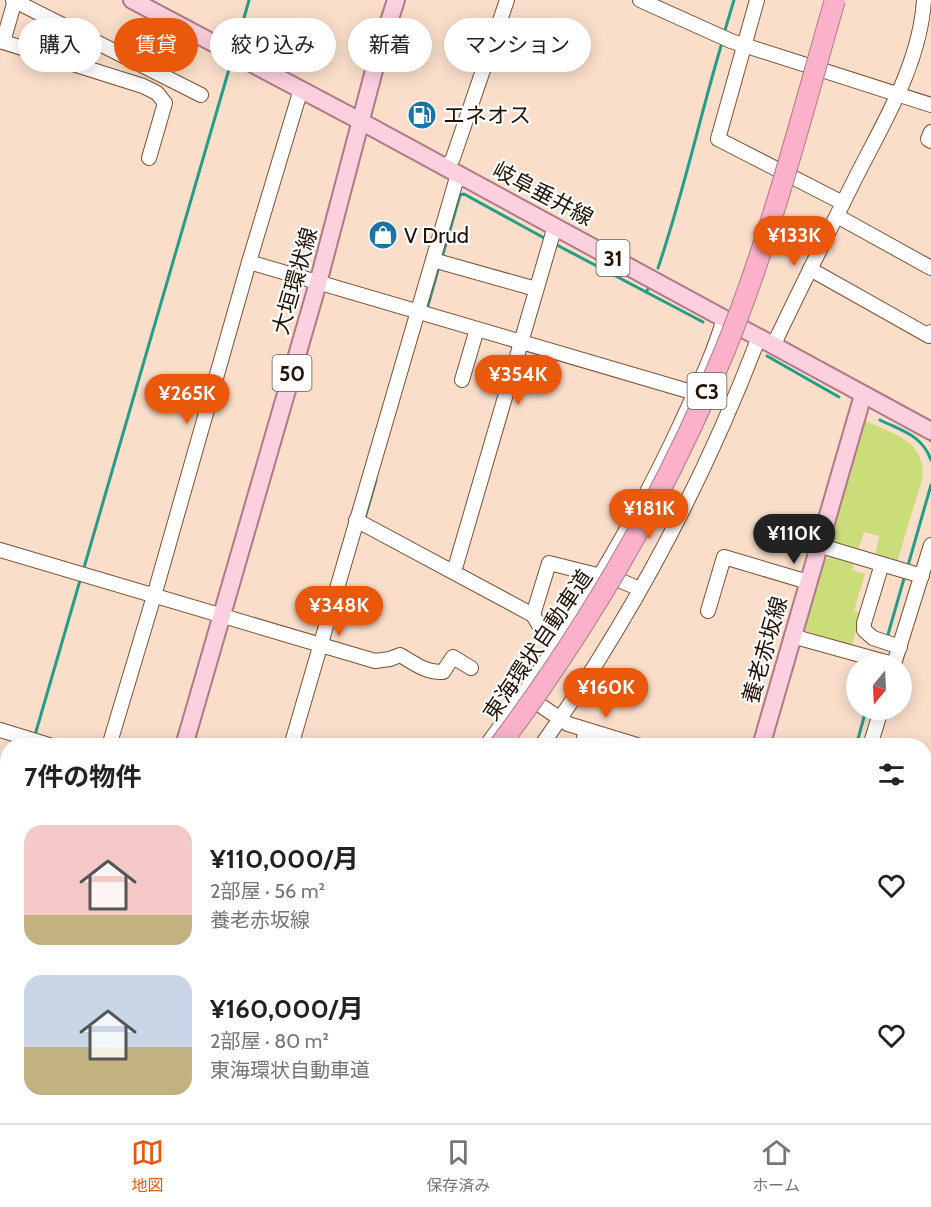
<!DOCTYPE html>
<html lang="ja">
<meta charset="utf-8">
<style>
body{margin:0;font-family:Cabin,"Noto Sans JP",sans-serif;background:#f6f6f6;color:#222;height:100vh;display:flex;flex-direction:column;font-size:22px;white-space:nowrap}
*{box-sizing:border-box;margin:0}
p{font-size:20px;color:#767676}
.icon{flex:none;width:33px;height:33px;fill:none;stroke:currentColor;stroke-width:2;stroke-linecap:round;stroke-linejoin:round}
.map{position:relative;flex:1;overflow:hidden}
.drawer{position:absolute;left:0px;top:738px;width:932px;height:386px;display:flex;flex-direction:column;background:#fff;border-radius:24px 24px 0 0;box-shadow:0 3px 15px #0003}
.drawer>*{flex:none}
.hud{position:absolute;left:18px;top:18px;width:600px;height:54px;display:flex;gap:12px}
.needle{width:39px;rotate:198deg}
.fabs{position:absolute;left:846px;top:654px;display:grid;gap:12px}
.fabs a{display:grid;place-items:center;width:66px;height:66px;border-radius:50%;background:#fff;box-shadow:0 3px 15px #0003;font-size:30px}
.price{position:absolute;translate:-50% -51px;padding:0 14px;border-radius:21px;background:#ea580c;color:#fff;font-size:20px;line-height:39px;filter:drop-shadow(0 2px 3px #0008)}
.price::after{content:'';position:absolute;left:50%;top:36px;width:18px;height:14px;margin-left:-9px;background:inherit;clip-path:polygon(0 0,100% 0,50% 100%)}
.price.selected{background:#222;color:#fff}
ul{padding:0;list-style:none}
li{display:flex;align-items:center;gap:18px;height:150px;padding:0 24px}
li span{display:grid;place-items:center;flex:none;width:168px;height:120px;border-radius:18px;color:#555}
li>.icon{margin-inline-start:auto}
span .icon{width:72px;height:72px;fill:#fffc;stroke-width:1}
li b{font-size:26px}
h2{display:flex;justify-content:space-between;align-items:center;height:72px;padding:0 24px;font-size:26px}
.chip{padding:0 21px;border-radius:27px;background:#fff;box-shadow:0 3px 15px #0003;font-size:21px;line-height:54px}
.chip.selected{background:#ea580c;color:#fff}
.dock{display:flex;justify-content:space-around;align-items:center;height:84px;border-top:2px solid #e0e0e0;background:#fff;font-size:16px;color:#767676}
.dock a{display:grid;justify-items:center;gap:3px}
.dock .selected{color:#ea580c}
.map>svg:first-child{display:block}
</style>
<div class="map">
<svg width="931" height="1123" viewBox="0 0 931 1123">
<rect width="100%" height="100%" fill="#fadeca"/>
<g fill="#cbdd78">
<path d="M864,420C893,435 923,438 923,476L897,562L875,556L879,536L864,532L858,550L834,543L830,535Z"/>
<polygon points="830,557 854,564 852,570 865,574 854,611 861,613 852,645 802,630 822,561"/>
</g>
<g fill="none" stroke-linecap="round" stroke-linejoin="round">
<g stroke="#249e88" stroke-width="3">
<polyline points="725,30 734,0"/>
<polyline points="235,50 249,0"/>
<polyline points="555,244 646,292"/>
<polyline points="443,254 460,195 464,194 546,239"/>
<path d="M658,268C683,195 699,120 721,46"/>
<polyline points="648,289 646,292 703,322"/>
<polyline points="427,309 438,270"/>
<polyline points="767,356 839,397"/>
<path d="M880,420C902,431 922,435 931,460"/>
<polyline points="930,440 931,441"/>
<polyline points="365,518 376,480"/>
<polyline points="907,569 931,485"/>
<polyline points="83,571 232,59"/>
<polyline points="887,638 905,575"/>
<polyline points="35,735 81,577"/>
<polyline points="856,746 866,710"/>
<polyline points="0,857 8,831"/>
<polyline points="747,1123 749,1116"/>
</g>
<g stroke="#795234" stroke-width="16">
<g id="minor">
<polyline points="13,0 201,95"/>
<polyline points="640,0 731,41 931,105"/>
<polyline points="757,0 718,139 843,203"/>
<polyline points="0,41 143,86 157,93 165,103 149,158"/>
<polyline points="3,42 15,0"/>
<polyline points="931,132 928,139 931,141"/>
<polyline points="447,168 453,158 507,0"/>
<polyline points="837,216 931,268"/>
<polyline points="433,260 536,289"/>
<polyline points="249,262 695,393"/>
<polyline points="810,269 929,336 931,332"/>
<path d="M774,344C801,287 829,231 857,175C885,120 920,63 924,0"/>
<polyline points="462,380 477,329"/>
<polyline points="356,520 533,615 547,639 556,648"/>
<polyline points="818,545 922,576"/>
<path d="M0,550L375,661L390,659L400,655C414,663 426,673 443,672L453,657L471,668"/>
<polyline points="882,564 864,623 864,630 873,638 900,647"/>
<polyline points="452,571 456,565 555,226"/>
<polyline points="708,611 724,557 808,582"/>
<polyline points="533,615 549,563 621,581 640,589"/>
<polyline points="792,636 889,663"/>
<polyline points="894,664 931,545"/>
<polyline points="525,695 568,724 640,746"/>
<polyline points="0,730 52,746"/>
<polyline points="109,746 154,596 249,262 301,89"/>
<polyline points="291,746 458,174"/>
<path d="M486,746C561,644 628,538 681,423C696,390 714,354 724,318"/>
<path d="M541,746C631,619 704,481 759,337"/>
<polyline points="582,746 586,730"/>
<polyline points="870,746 881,710"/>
<polyline points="924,781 931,784"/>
<polyline points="924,842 928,829"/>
<polyline points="924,980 931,982"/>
<polyline points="0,1034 8,1036"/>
<polyline points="288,1116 312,1123"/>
<polyline points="0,1121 8,1095"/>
<polyline points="181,1123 183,1116"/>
<polyline points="473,1123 475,1116"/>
</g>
</g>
<g stroke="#af7a86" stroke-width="20">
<g id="major">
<polyline points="132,0 362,122 931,431"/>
<polyline points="184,746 318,283 377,59 396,0"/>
<polyline points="761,746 863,395"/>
<polyline points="74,1123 76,1116"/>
<polyline points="652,1123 654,1116"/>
</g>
</g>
<g stroke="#af7a86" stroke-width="22">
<g id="highway">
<polyline points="95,1123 105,1116"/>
<polyline points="121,1123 131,1116"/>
</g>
</g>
<use href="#minor" stroke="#fff" stroke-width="14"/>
<use href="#major" stroke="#fdd0df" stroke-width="16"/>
<use href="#highway" stroke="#fbb1ca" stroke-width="20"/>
<g stroke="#af7a86" stroke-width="22" stroke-linecap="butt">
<path id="highway-bridge" d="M499,746C591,623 667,492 725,350C771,237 801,117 835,0"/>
</g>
<use href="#highway-bridge" stroke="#fbb1ca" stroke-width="20"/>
</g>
<defs>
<g id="fuel-disc" transform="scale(1.5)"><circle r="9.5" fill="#1b75a4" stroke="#fff"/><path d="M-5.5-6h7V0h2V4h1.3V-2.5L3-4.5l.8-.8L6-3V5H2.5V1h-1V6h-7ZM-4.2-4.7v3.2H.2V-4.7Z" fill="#fff"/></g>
<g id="shop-disc" transform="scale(1.5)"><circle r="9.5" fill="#1b75a4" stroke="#fff"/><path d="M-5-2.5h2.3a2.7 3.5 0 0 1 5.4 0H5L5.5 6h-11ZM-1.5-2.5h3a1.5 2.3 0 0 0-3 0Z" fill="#fff"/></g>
</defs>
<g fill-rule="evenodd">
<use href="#fuel-disc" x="422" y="115"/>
<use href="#shop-disc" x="383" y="235"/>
</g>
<g text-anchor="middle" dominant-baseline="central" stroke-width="4.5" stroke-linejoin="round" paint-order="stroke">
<g fill="#fff" stroke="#655a51" stroke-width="1.5">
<rect x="596.5" y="240" width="33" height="36" rx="4.5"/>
<rect x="272.5" y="355" width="39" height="36" rx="4.5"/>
<rect x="687.5" y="373" width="39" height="36" rx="4.5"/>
</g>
<g font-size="21" font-weight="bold" fill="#231307">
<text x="613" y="258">31</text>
<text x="292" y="373">50</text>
<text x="707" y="391">C3</text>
</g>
<g font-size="22" fill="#231307" stroke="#fff" text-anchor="start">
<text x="443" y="115">エネオス</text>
<text x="404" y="235">V Drud</text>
</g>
<g font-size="22" fill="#231307" stroke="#fff">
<text transform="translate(543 194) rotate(28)">岐阜垂井線</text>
<text transform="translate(295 281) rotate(-74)">大垣環状線</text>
<text transform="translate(538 645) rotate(-56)">東海環状自動車道</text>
<text transform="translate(765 650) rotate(-74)">養老赤坂線</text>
</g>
</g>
</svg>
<div class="fabs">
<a><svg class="needle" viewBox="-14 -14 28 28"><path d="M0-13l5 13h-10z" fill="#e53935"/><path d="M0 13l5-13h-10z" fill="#767676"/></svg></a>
</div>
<b class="price" style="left:794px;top:267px">¥133K</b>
<b class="price" style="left:518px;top:406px">¥354K</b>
<b class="price" style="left:187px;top:425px">¥265K</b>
<b class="price" style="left:649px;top:540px">¥181K</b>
<b class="price selected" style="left:794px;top:565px">¥110K</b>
<b class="price" style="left:339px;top:637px">¥348K</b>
<b class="price" style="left:606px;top:719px">¥160K</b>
<div class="hud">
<a class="chip">購入</a>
<a class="chip selected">賃貸</a>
<a class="chip">絞り込み</a>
<a class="chip">新着</a>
<a class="chip">マンション</a>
</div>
<section class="drawer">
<h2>7件の物件<svg class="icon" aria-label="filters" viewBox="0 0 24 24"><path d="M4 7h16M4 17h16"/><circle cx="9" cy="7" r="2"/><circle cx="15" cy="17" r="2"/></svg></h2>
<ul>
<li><span style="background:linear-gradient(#f6c9c9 75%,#c2b280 0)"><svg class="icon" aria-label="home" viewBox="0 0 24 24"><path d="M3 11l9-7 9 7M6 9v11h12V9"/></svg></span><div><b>¥110,000/月</b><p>2部屋 · 56 m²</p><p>養老赤坂線</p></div><svg class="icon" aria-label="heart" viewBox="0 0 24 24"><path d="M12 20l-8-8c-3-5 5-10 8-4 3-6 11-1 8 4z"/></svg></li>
<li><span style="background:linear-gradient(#c9d6e8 60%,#c2b280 0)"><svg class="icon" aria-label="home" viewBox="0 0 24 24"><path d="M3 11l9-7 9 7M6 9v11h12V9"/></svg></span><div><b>¥160,000/月</b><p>2部屋 · 80 m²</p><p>東海環状自動車道</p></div><svg class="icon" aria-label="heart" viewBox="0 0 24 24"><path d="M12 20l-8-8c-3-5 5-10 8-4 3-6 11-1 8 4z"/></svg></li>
</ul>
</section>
</div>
<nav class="dock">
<a class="selected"><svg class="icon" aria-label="map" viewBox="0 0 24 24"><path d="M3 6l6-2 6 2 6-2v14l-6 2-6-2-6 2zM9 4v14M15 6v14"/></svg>地図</a>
<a><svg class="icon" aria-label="saved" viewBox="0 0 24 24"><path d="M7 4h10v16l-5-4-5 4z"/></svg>保存済み</a>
<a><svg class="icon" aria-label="home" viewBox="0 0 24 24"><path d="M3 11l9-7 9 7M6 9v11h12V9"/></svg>ホーム</a>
</nav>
